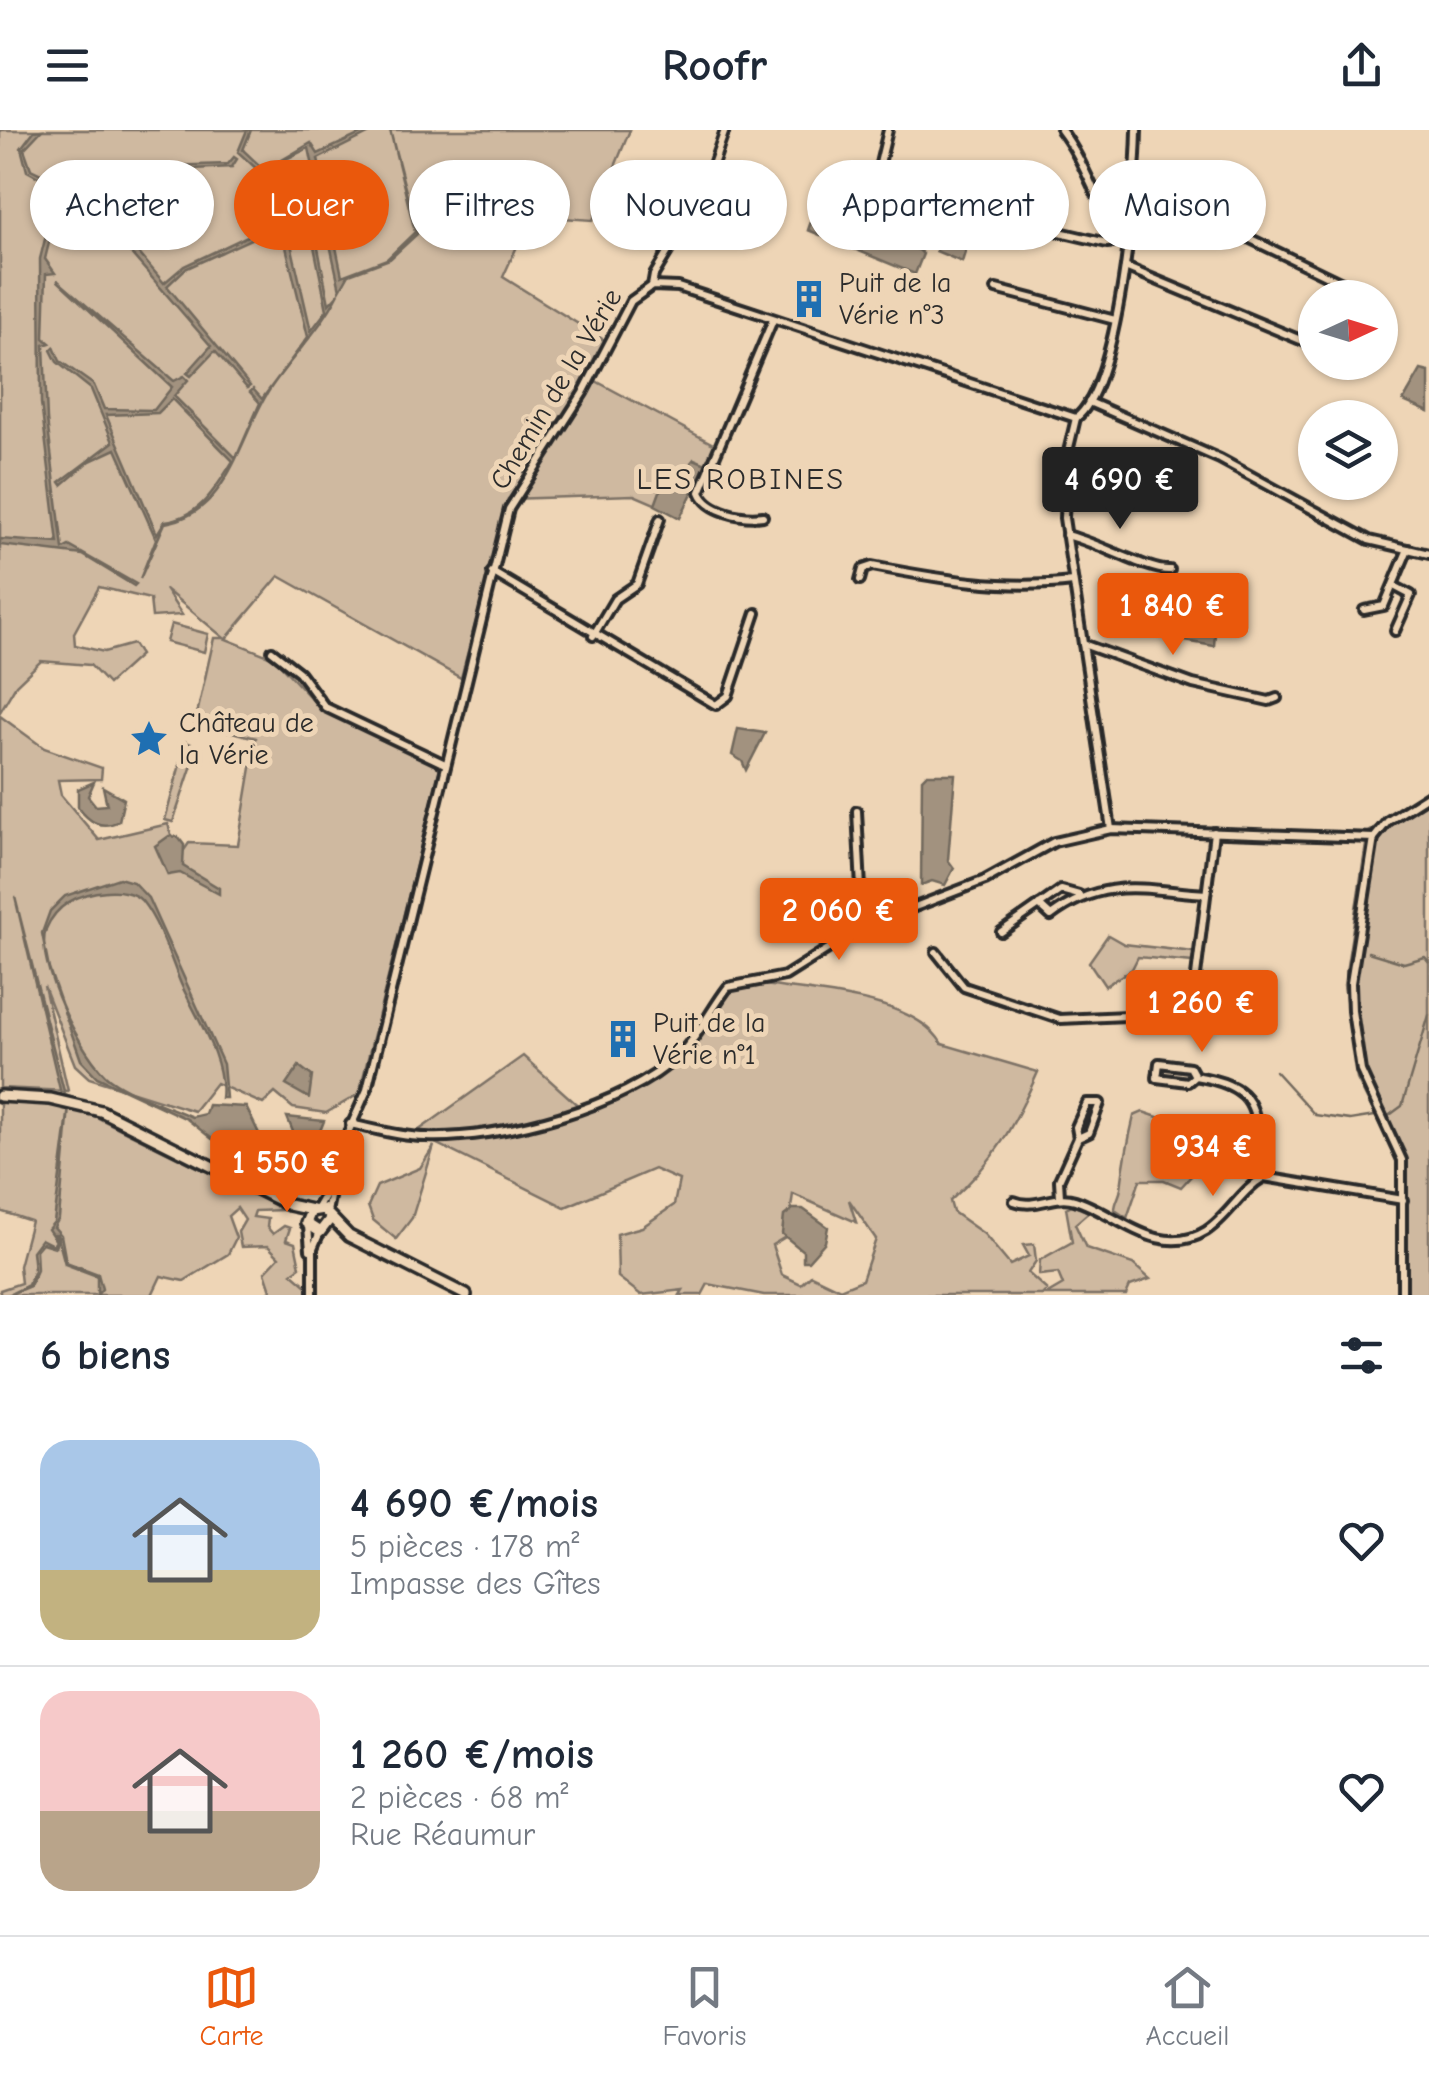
<!DOCTYPE html>
<html lang="fr">
<meta charset="utf-8">
<style>
body{margin:0;font-family:"Comic Neue",sans-serif;background:#f2f2f3;color:#1f2937;height:100vh;display:flex;flex-direction:column;font-size:38px;white-space:nowrap}
*{box-sizing:border-box;margin:0}
p{font-size:32px;color:#747a83}
.icon{flex:none;width:55px;height:55px;fill:none;stroke:currentColor;stroke-width:2;stroke-linecap:round;stroke-linejoin:round}
.map{position:relative;height:1165px;overflow:hidden}
.drawer{display:flex;flex-direction:column;background:#fff;flex:1}
.drawer>*{flex:none}
.guide{position:absolute;left:30px;top:30px;width:1370px;height:90px;display:flex;gap:20px}
.needle{width:65px;rotate:86deg}
.controls{position:absolute;left:1298px;top:150px;display:grid;gap:20px}
.controls a{display:grid;place-items:center;width:100px;height:100px;border-radius:50%;background:#fff;box-shadow:0 2px 8px #0004;font-size:50px}
.price{position:absolute;translate:-50% -85px;padding:0 22px;border-radius:10px;background:#ea580c;color:#fff;font-size:32px;line-height:65px;filter:drop-shadow(0 2px 5px #0008)}
.price::after{content:'';position:absolute;left:50%;top:60px;width:30px;height:22px;margin-left:-15px;background:inherit;clip-path:polygon(0 0,100% 0,50% 100%)}
.price.active{background:#222;color:#fff}
ul{padding:0;list-style:none}
li{display:flex;align-items:center;gap:30px;height:250px;padding:0 40px}
li+li{border-top:2px solid #e0e1e3}
li span{display:grid;place-items:center;flex:none;width:280px;height:200px;border-radius:30px;color:#555}
li>.icon{margin-inline-start:auto}
span .icon{width:120px;height:120px;fill:#fffc;stroke-width:1}
li b{font-size:42px}
h2{display:flex;justify-content:space-between;align-items:center;height:120px;padding:0 40px;font-size:42px}
.tag{padding:0 35px;border-radius:45px;background:#fff;box-shadow:0 2px 8px #0004;font-size:35px;line-height:90px}
.tag.active{background:#ea580c;color:#fff}
header{display:flex;justify-content:space-between;align-items:center;height:130px;padding:0 40px;background:#fff;font-size:45px;font-weight:800}
.tabs{display:flex;justify-content:space-around;align-items:center;height:140px;border-top:2px solid #e0e1e3;background:#fff;font-size:28px;color:#747a83}
.tabs a{display:grid;justify-items:center;gap:5px}
.tabs .active{color:#ea580c}
.map>svg:first-child{display:block}
</style>
<header><svg class="icon" aria-label="menu" viewBox="0 0 24 24"><path d="M4 6h16M4 12h16M4 18h16"/></svg>Roofr<svg class="icon" aria-label="share" viewBox="0 0 24 24"><path d="M12 15V3M7 8l5-5 5 5M5 13v7h14v-7"/></svg></header>
<div class="map">
<svg width="1429" height="1165" viewBox="0 0 1429 1165">
<rect width="100%" height="100%" fill="#eed5b6"/>
<filter id="ink" filterUnits="userSpaceOnUse"><feTurbulence type="fractalNoise" baseFrequency=".01" numOctaves="2"/><feDisplacementMap in="SourceGraphic" scale="20" xChannelSelector="R" yChannelSelector="G"/><feConvolveMatrix kernelMatrix="1 2 1 2 8 2 1 2 1" color-interpolation-filters="sRGB"/></filter>
<g filter="url(#ink)">
<g fill="#cfb9a0" stroke="#7d7266" stroke-width="2.5" fill-rule="evenodd">
<polygon points="0,0 630,0 593,90 531,86 503,147 612,215 594,250 715,315 680,385 634,365 508,369 461,548 279,446 226,509 274,528 318,576 441,635 359,964 326,983 293,978 275,963 263,974 216,953 194,981 89,948 75,935 44,856 68,961 0,958 0,586 44,618 102,638 101,649 58,650 61,665 99,710 168,694 178,729 189,713 238,715 256,608 195,593 214,508 224,508 165,459 182,485 152,487 150,469 99,457 74,503 75,515 104,522 133,514 140,525 108,554 90,535 41,531 16,555 0,582"/>
<polygon points="171,494 208,504 204,522 166,512"/>
<polygon points="186,612 198,617 173,692 165,690"/>
<polygon points="1421,665 1429,673 1429,1165 1402,1165 1398,1031 1357,949 1344,855 1368,702"/>
<polygon points="1108,805 1124,814 1193,822 1194,832 1138,827 1132,839 1105,856 1089,832"/>
<path d="M765,855C815,863 915,867 942,914L1038,942C1014,996 996,1030 950,1071L953,1082L984,1104L1010,1135L1029,1126L1023,1115L1034,1114L1036,1131L1028,1143L1047,1160L1042,1165H764L708,1154L702,1165H680L683,1160L641,1165L618,1147L617,1104L642,1097L674,1075L679,1050L654,1039L565,1077L415,1003L523,926L583,980C622,962 672,946 698,909C711,891 716,873 732,857ZM793,1064L856,1092L849,1070L876,1109L862,1150L840,1159L811,1145L801,1154L782,1145L772,1115L787,1106Z"/>
<polygon points="0,972 64,975 90,984 284,1080 255,1081 253,1087 268,1089 267,1097 273,1104 284,1096 290,1098 286,1110 295,1113 300,1137 292,1143 307,1156 308,1165 266,1165 271,1160 265,1142 279,1127 268,1116 241,1117 238,1102 245,1090 237,1078 228,1086 236,1108 228,1124 184,1151 161,1146 152,1165 0,1165 0,1160 21,1153 19,1136 31,1091 0,1081"/>
<path d="M1143,982L1193,999L1215,1020L1181,1057L1164,1050H1140L1127,1088L1115,1080C1115,1071 1120,1067 1121,1058C1124,1033 1128,1011 1134,986Z"/>
<polygon points="434,1016 412,1088 396,1109 373,1090 368,1076 377,1056 420,1038"/>
<polygon points="1072,1075 1089,1082 1075,1094 1086,1118 1133,1134 1150,1149 1130,1156 1126,1165 1046,1165 1063,1155 1058,1143 1039,1145 1040,1130 1072,1112 1066,1078"/>
</g>
<g fill="#a2927f" stroke="#72695d" stroke-width="2.5" fill-rule="evenodd">
<polygon points="42,0 24,19 31,39 63,55 45,129 55,143 46,144 44,208 50,213 44,215 47,290 63,419 69,416 136,454 134,456 83,425 0,415 0,409 58,413 41,273 40,129 58,58 27,41 21,18 34,1"/>
<path d="M247,0H251L243,20L295,69L283,79L311,201L327,180L305,72L298,70L308,67L329,174L339,163C321,199 292,226 270,259C239,306 230,383 165,393L140,449L156,409L116,319L90,331L62,355L60,352L113,312L91,259L57,232L51,220L54,217L60,231L94,255L104,279L154,280L172,257L57,150L174,251L184,246L188,250L174,266L236,328L260,273L250,262L253,259L262,269L308,207L277,80L291,70L238,22ZM172,269L233,331C215,359 200,387 165,391L157,404L106,285L158,283Z"/>
<polygon points="369,0 376,0 318,29 342,146 387,129 415,102 390,0 417,104 390,129 349,144 340,160 309,18 270,37 311,13 318,24"/>
<polygon points="234,27 237,29 232,37 73,45 164,153 184,136 256,102 262,83 272,78 265,85 262,104 185,139 167,156 250,256 247,258 215,221 191,246 187,243 211,216 64,46 71,39 228,34"/>
<polygon points="961,36 981,43 976,57 984,60 962,132 936,121"/>
<polygon points="815,80 919,120 923,124 915,144 808,100"/>
<polygon points="1421,240 1429,242 1429,282 1403,271"/>
<polygon points="694,329 706,334 680,388 655,375 665,348 680,346"/>
<polygon points="1196,497 1215,503 1214,516 1185,511 1187,501"/>
<polygon points="738,599 765,603 746,640 742,631 732,625"/>
<polygon points="927,644 955,644 948,730 954,738 945,755 932,751 921,755 922,649"/>
<path d="M94,652L88,666L96,676L107,675L103,657L124,669L119,691C101,700 89,692 78,677V659Z"/>
<polygon points="169,706 178,707 184,715 183,736 219,758 219,764 180,743 168,745 155,716"/>
<path d="M119,748L133,752L148,768L223,934L226,968H221C226,930 196,887 181,854C170,827 160,794 142,771C134,762 118,760 107,761C80,763 57,773 46,799C34,831 83,930 110,949C134,966 166,975 192,987L205,984L208,975L246,977L267,1020L261,1030L212,1009L187,989L97,947L81,930L49,839L42,803L50,781L65,766Z"/>
<polygon points="15,767 65,965 73,968 0,964 61,964"/>
<polygon points="299,936 312,946 309,968 286,955"/>
<polygon points="69,977 59,1088 54,1097 61,1105 66,1132 98,1144 102,1159 97,1165 97,1146 65,1134 57,1104 54,1104 58,1110 55,1117 42,1113 36,1120 37,1140 30,1156 8,1165 28,1155 34,1140 32,1121 41,1109 53,1115 56,1111 48,1099 54,1092"/>
<polygon points="287,987 324,991 320,1001 332,1005 312,1037 307,1036"/>
<polygon points="793,1079 803,1079 828,1097 825,1112 808,1131 803,1131 803,1121 782,1104 784,1086"/>
</g>
<g fill="none" stroke-linecap="round" stroke-linejoin="round">
<g stroke="#72695d" stroke-width="2.5">
<polyline points="1368,822 1404,833 1425,827 1429,832"/>
<polyline points="1275,941 1315,985 1350,990 1375,986"/>
<polyline points="1387,987 1402,976 1429,885"/>
</g>
<g stroke="#2b2b2b" stroke-width="14">
<g id="minor">
<path d="M1061,0C1087,34 1097,78 1123,111L1131,112"/>
<polyline points="882,50 878,42 888,0"/>
<polyline points="1136,66 1201,85 1348,156"/>
<polyline points="1038,97 1107,113 1123,111"/>
<polyline points="1125,137 1315,216"/>
<polyline points="652,156 654,145 703,64 725,0"/>
<polyline points="996,159 1115,190"/>
<polyline points="1089,272 1220,329 1369,410 1429,424"/>
<polyline points="1076,288 1067,326 1064,388 1111,699"/>
<path d="M763,386C743,389 708,382 700,362L773,190"/>
<path d="M1066,405C1094,411 1151,442 1170,440"/>
<polyline points="492,442 716,575 728,566 756,483"/>
<path d="M860,450L863,439L872,436C939,449 1005,460 1073,452"/>
<polyline points="1394,456 1411,465 1395,501"/>
<polyline points="1364,480 1384,476 1408,419"/>
<polyline points="593,506 615,469 637,454 660,389"/>
<polyline points="1083,514 1193,554 1269,571 1277,568"/>
<polyline points="272,521 299,542 325,577 445,634"/>
<polyline points="857,681 863,797"/>
<path d="M1039,775L1051,786C1104,746 1144,760 1206,764"/>
<polyline points="1001,802 1061,760 1079,765"/>
<polyline points="936,822 964,857 1060,889 1127,886 1186,868 1195,854 1214,702"/>
<path d="M1195,946L1188,952L1157,948L1159,933L1190,937L1195,946C1267,958 1252,984 1264,1047"/>
<path d="M350,994C375,999 401,1007 426,1007C499,1010 625,977 678,926C699,906 711,879 728,857L785,846L863,797L985,750L1054,712L1111,699L1374,708"/>
<polyline points="1060,1067 1059,1050 1078,1008 1089,1003 1100,973 1087,973 1076,997 1078,1008"/>
<path d="M1014,1071C1036,1080 1054,1063 1075,1070C1118,1084 1159,1130 1206,1101C1228,1087 1241,1060 1264,1047L1403,1070"/>
<polyline points="317,1078 328,1059"/>
<path d="M327,1082L339,1023L367,960L509,379L583,263L631,171L652,156L678,157L1076,288C1120,255 1136,56 1137,0"/>
<polyline points="308,1096 310,1120"/>
<polyline points="313,1165 313,1118 320,1102"/>
<polyline points="1402,1165 1402,1030 1361,941 1352,881 1351,853 1374,708 1388,691 1429,665"/>
</g>
</g>
<g stroke="#2b2b2b" stroke-width="16">
<g id="secondary">
<polyline points="0,966 50,969 101,981 289,1075 312,1080"/>
<polyline points="330,1089 320,1102 306,1093 311,1081 323,1079 349,1106 466,1165"/>
</g>
</g>
<use href="#minor" stroke="#eed5b6" stroke-width="6"/>
<use href="#secondary" stroke="#eed5b6" stroke-width="9"/>
</g>
</g>
<defs>
<g id="building-bare" transform="scale(3)"><path d="M-4-6H4V6H1V3H-1V6H-4ZM-2.5-4.3h1.7v1.8h-1.7ZM.8-4.3h1.7v1.8H.8ZM-2.5-1h1.7V.8h-1.7ZM.8-1h1.7V.8H.8Z" fill="#1f6fb2" stroke="#eed5b6" stroke-width="2.5" paint-order="stroke"/></g>
<g id="sight-bare" transform="scale(3)"><path d="M0-6L1.8-2.2L6-1.7L2.9 1.2L3.7 5.4L0 3.3L-3.7 5.4L-2.9 1.2L-6-1.7L-1.8-2.2Z" fill="#1f6fb2" stroke="#eed5b6" stroke-width="2.5" paint-order="stroke"/></g>
</defs>
<g fill-rule="evenodd">
<use href="#building-bare" x="809" y="169"/>
<use href="#sight-bare" x="149" y="609"/>
<use href="#building-bare" x="623" y="909"/>
</g>
<g text-anchor="middle" dominant-baseline="central" stroke-width="10" stroke-linejoin="round" paint-order="stroke">
<g font-size="28" fill="#2b2b2b" stroke="#eed5b6" text-anchor="start">
<text x="839" y="153">Puit de la<tspan x="839" dy="32">Vérie n°3</tspan></text>
<text x="179" y="593">Château de<tspan x="179" dy="32">la Vérie</tspan></text>
<text x="653" y="893">Puit de la<tspan x="653" dy="32">Vérie n°1</tspan></text>
</g>
<g font-size="28" fill="#2b2b2b" stroke="#eed5b6">
<text transform="translate(556 259) rotate(-59)">Chemin de la Vérie</text>
</g>
<g font-size="30" letter-spacing="2.5" fill="#2b2b2b" stroke="#eed5b6">
<text x="741" y="349">LES ROBINES</text>
</g>
</g>
</svg>
<div class="controls">
<a><svg class="needle" viewBox="-14 -14 28 28"><path d="M0-13l5 13h-10z" fill="#e53935"/><path d="M0 13l5-13h-10z" fill="#747a83"/></svg></a>
<a><svg class="icon" aria-label="layers" viewBox="0 0 24 24"><path d="M12 4l9 5-9 5-9-5zM3 14l9 5 9-5"/></svg></a>
</div>
<b class="price active" style="left:1120px;top:402px">4 690 €</b>
<b class="price" style="left:1173px;top:528px">1 840 €</b>
<b class="price" style="left:839px;top:833px">2 060 €</b>
<b class="price" style="left:1202px;top:925px">1 260 €</b>
<b class="price" style="left:1213px;top:1069px">934 €</b>
<b class="price" style="left:287px;top:1085px">1 550 €</b>
<div class="guide">
<a class="tag">Acheter</a>
<a class="tag active">Louer</a>
<a class="tag">Filtres</a>
<a class="tag">Nouveau</a>
<a class="tag">Appartement</a>
<a class="tag">Maison</a>
</div>
</div>
<section class="drawer">
<h2>6 biens<svg class="icon" aria-label="filters" viewBox="0 0 24 24"><path d="M4 7h16M4 17h16"/><circle cx="9" cy="7" r="2"/><circle cx="15" cy="17" r="2"/></svg></h2>
<ul>
<li><span style="background:linear-gradient(#a9c7e8 65%,#c2b280 0)"><svg class="icon" aria-label="home" viewBox="0 0 24 24"><path d="M3 11l9-7 9 7M6 9v11h12V9"/></svg></span><div><b>4 690 €/mois</b><p>5 pièces · 178 m²</p><p>Impasse des Gîtes</p></div><svg class="icon" aria-label="heart" viewBox="0 0 24 24"><path d="M12 20l-8-8c-3-5 5-10 8-4 3-6 11-1 8 4z"/></svg></li>
<li><span style="background:linear-gradient(#f6c9c9 60%,#b9a48a 0)"><svg class="icon" aria-label="home" viewBox="0 0 24 24"><path d="M3 11l9-7 9 7M6 9v11h12V9"/></svg></span><div><b>1 260 €/mois</b><p>2 pièces · 68 m²</p><p>Rue Réaumur</p></div><svg class="icon" aria-label="heart" viewBox="0 0 24 24"><path d="M12 20l-8-8c-3-5 5-10 8-4 3-6 11-1 8 4z"/></svg></li>
</ul>
</section>
<nav class="tabs">
<a class="active"><svg class="icon" aria-label="map" viewBox="0 0 24 24"><path d="M3 6l6-2 6 2 6-2v14l-6 2-6-2-6 2zM9 4v14M15 6v14"/></svg>Carte</a>
<a><svg class="icon" aria-label="saved" viewBox="0 0 24 24"><path d="M7 4h10v16l-5-4-5 4z"/></svg>Favoris</a>
<a><svg class="icon" aria-label="home" viewBox="0 0 24 24"><path d="M3 11l9-7 9 7M6 9v11h12V9"/></svg>Accueil</a>
</nav>
